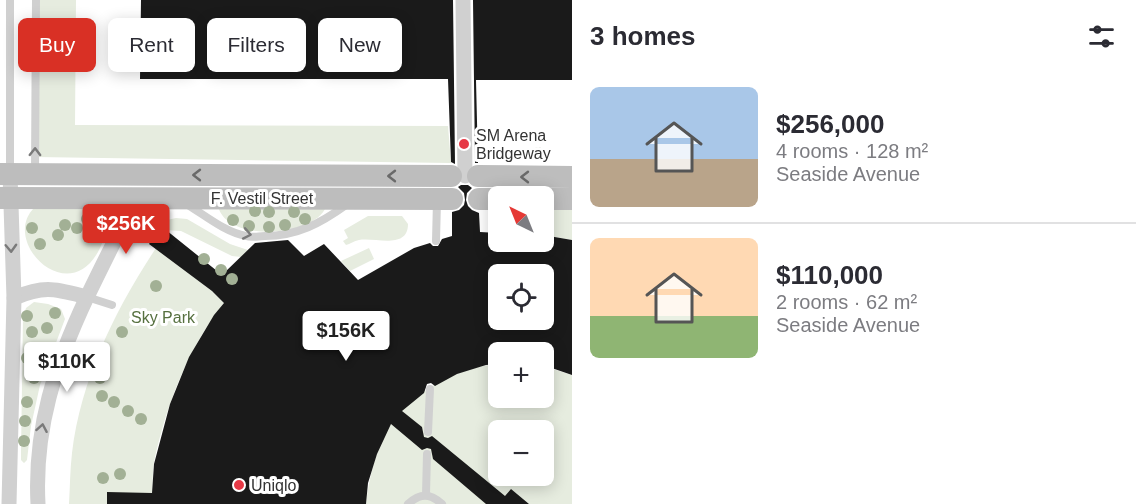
<!DOCTYPE html>
<meta charset="utf-8">
<style>
body{margin:0;font-family:Helvetica,sans-serif;background:#f7f7f7;color:#2b2b33;height:100vh;display:flex;flex-direction:column;font-size:22px;white-space:nowrap}
*{box-sizing:border-box;margin:0}
p{font-size:20px;color:#7c7c81}
.icon{flex:none;width:33px;height:33px;fill:none;stroke:currentColor;stroke-width:2;stroke-linecap:round;stroke-linejoin:round}
.map{position:relative;flex:1;overflow:hidden}
.drawer{display:flex;flex-direction:column;background:#fff;width:564px}
.drawer>*{flex:none}
.guide{position:absolute;left:18px;top:18px;width:464px;height:54px;display:flex;gap:12px}
.needle{width:39px;rotate:317deg}
.controls{position:absolute;left:488px;top:186px;display:grid;gap:12px}
.controls a{display:grid;place-items:center;width:66px;height:66px;border-radius:9px;background:#fff;box-shadow:0 3px 15px #0003;font-size:30px}
.price{position:absolute;translate:-50% -51px;padding:0 14px;border-radius:6px;background:#fff;color:#222;font-size:20px;line-height:39px;filter:drop-shadow(0 2px 3px #0008)}
.price::after{content:'';position:absolute;left:50%;top:36px;width:18px;height:14px;margin-left:-9px;background:inherit;clip-path:polygon(0 0,100% 0,50% 100%)}
.price.on{background:#d93025;color:#fff}
ul{padding:0;list-style:none}
li{display:flex;align-items:center;gap:18px;height:150px;padding:0 18px}
li+li{border-top:2px solid #e1e1e2}
li span{display:grid;place-items:center;flex:none;width:168px;height:120px;border-radius:9px;color:#555}
li>.icon{margin-inline-start:auto}
span .icon{width:72px;height:72px;fill:#fffc;stroke-width:1}
li b{font-size:26px}
h2{display:flex;justify-content:space-between;align-items:center;height:72px;padding:0 18px;font-size:26px}
.tag{padding:0 21px;border-radius:9px;background:#fff;box-shadow:0 3px 15px #0003;font-size:21px;line-height:54px}
.tag.on{background:#d93025;color:#fff}
main{display:flex;flex:1;min-height:0}
.map>svg:first-child{display:block}
</style>
<main>
<div class="map">
<svg width="572" height="504" viewBox="0 0 572 504">
<rect width="100%" height="100%" fill="#fff"/>
<g fill="#e6ecdf" fill-rule="evenodd">
<polygon points="36,0 76,0 75,125 448,126 451,163 35,157"/>
<path d="M218,206L326,207C314,237 226,243 218,206Z"/>
<path d="M34,208L98,209C107,222 107,234 100,248C70,311 0,242 34,208Z"/>
<polygon points="543,210 572,210 572,240 543,235"/>
<path d="M368,216H402L408,224C408,250 375,237 359,240C354,241 350,244 346,245L343,241L348,238L344,230Z"/>
<polygon points="176,218 187,219 230,244 248,250 241,257 232,256 181,231 165,230 161,227 167,220"/>
<path d="M156,248L212,291L224,303C188,348 166,406 154,462C152,476 153,491 152,504H69C70,487 70,470 72,453C81,379 115,310 156,248Z"/>
<polygon points="369,248 374,259 350,271 341,261"/>
<polygon points="34,302 48,304 61,309 65,319 40,385 31,426 27,460 24,463 21,460 21,452 23,317 26,308"/>
<path d="M498,364V398H543V366L572,375V504H366C369,477 376,448 391,424C413,391 459,367 498,364ZM498,430H543V476H498Z"/>
</g>
<g fill="#1a1a1a" fill-rule="evenodd">
<polygon points="141,0 453,0 455,164 451,162 448,79 140,79"/>
<polygon points="473,0 572,0 572,80 476,80 478,163 475,163"/>
<path d="M461,185H468L472,188L467,193L466,200L468,206L472,210L479,213L480,232L498,233V242H543V235L572,240V375L543,365V352H498V364L486,365L457,374L435,386L431,383L427,384L424,393L402,411L422,427L424,437L428,438L432,436L505,496L511,489L529,504H486L433,459L431,449L427,448L422,450L391,424L377,454L368,483L366,504H107V492L152,493L154,464L170,404L189,357L214,315L224,303L212,291L149,244L161,226L222,275L255,243L288,240L304,256L324,244L358,280L414,248L430,243L433,246H438L442,239L452,236V212L459,210L464,205L465,200L464,193L458,187ZM498,274H543V320H498Z"/>
</g>
<g fill="none" stroke-linecap="round" stroke-linejoin="round">
<g stroke="#d0d0d0" stroke-width="8">
<polyline points="10,0 10,172"/>
<polyline points="35,172 36,0"/>
<path d="M188,205C206,216 225,232 246,236C252,238 259,236 265,236C297,236 321,223 346,205"/>
<polyline points="436,241 437,200"/>
<polyline points="87,297 112,305"/>
<polyline points="428,432 430,389"/>
<polyline points="426,494 427,454"/>
<path d="M408,504C420,493 430,493 442,504"/>
</g>
<g stroke="#d0d0d0" stroke-width="15">
<polyline points="463,0 465,176"/>
<path d="M14,298C45,285 55,289 87,297"/>
<polyline points="9,504 14,298 10,174"/>
<path d="M38,504C34,428 55,365 87,297C103,264 119,231 137,198"/>
</g>
<g stroke="#bdbdbd" stroke-width="22">
<polyline points="0,174 451,176"/>
<polyline points="478,176 572,177"/>
<polyline points="0,198 452,199"/>
<polyline points="479,199 498,199"/>
<polyline points="543,199 572,199"/>
</g>
</g>
<g fill="#a2b095">
<circle cx="491" cy="153" r="6"/>
<circle cx="538" cy="153" r="6"/>
<circle cx="255" cy="211" r="6"/>
<circle cx="269" cy="212" r="6"/>
<circle cx="294" cy="212" r="6"/>
<circle cx="87" cy="219" r="6"/>
<circle cx="305" cy="219" r="6"/>
<circle cx="233" cy="220" r="6"/>
<circle cx="65" cy="225" r="6"/>
<circle cx="285" cy="225" r="6"/>
<circle cx="249" cy="226" r="6"/>
<circle cx="269" cy="227" r="6"/>
<circle cx="32" cy="228" r="6"/>
<circle cx="77" cy="228" r="6"/>
<circle cx="58" cy="235" r="6"/>
<circle cx="40" cy="244" r="6"/>
<circle cx="204" cy="259" r="6"/>
<circle cx="221" cy="270" r="6"/>
<circle cx="232" cy="279" r="6"/>
<circle cx="156" cy="286" r="6"/>
<circle cx="55" cy="313" r="6"/>
<circle cx="27" cy="316" r="6"/>
<circle cx="47" cy="328" r="6"/>
<circle cx="32" cy="332" r="6"/>
<circle cx="122" cy="332" r="6"/>
<circle cx="27" cy="358" r="6"/>
<circle cx="39" cy="361" r="6"/>
<circle cx="34" cy="378" r="6"/>
<circle cx="100" cy="378" r="6"/>
<circle cx="102" cy="396" r="6"/>
<circle cx="27" cy="402" r="6"/>
<circle cx="114" cy="402" r="6"/>
<circle cx="128" cy="411" r="6"/>
<circle cx="141" cy="419" r="6"/>
<circle cx="25" cy="421" r="6"/>
<circle cx="24" cy="441" r="6"/>
<circle cx="120" cy="474" r="6"/>
<circle cx="103" cy="478" r="6"/>
</g>
<defs><path id="oneway-chevron" d="M-2-3.5L2.5 0L-2 3.5" fill="none" stroke-width="1.6" stroke-linecap="round" stroke-linejoin="round" transform="scale(1.5)"/></defs>
<g stroke="#7a7a7a">
<use href="#oneway-chevron" transform="translate(35 152) rotate(-89)"/>
<use href="#oneway-chevron" transform="translate(247 234) rotate(11)"/>
<use href="#oneway-chevron" transform="translate(11 248) rotate(88)"/>
<use href="#oneway-chevron" transform="translate(42 428) rotate(-80)"/>
</g>
<g stroke="#6a6a6a">
<use href="#oneway-chevron" transform="translate(197 175) rotate(-180)"/>
<use href="#oneway-chevron" transform="translate(392 176) rotate(-180)"/>
<use href="#oneway-chevron" transform="translate(525 177) rotate(-180)"/>
</g>
<g fill="#e63946" stroke="#fff" stroke-width="2">
<circle cx="464" cy="144" r="6"/>
<circle cx="239" cy="485" r="6"/>
</g>
<g text-anchor="middle" dominant-baseline="central" stroke-width="6" stroke-linejoin="round" paint-order="stroke">
<g font-size="16" fill="#333" stroke="#fff" text-anchor="start">
<text x="476" y="135">SM Arena<tspan x="476" dy="18">Bridgeway</tspan></text>
<text x="251" y="485">Uniqlo</text>
</g>
<g font-size="16" fill="#333" stroke="#fff">
<text x="262" y="198">F. Vestil Street</text>
</g>
<g font-size="16" fill="#56703f" stroke="#fff">
<text x="163" y="317">Sky Park</text>
</g>
</g>
</svg>
<div class="controls">
<a><svg class="needle" viewBox="-14 -14 28 28"><path d="M0-13l5 13h-10z" fill="#e53935"/><path d="M0 13l5-13h-10z" fill="#7c7c81"/></svg></a>
<a><svg class="icon" aria-label="locate" viewBox="0 0 24 24"><circle cx="12" cy="12" r="6"/><path d="M12 2v4M12 18v4M2 12h4M18 12h4"/></svg></a>
<a>+</a>
<a>−</a>
</div>
<b class="price on" style="left:126px;top:255px">$256K</b>
<b class="price" style="left:346px;top:362px">$156K</b>
<b class="price" style="left:67px;top:393px">$110K</b>
<div class="guide">
<a class="tag on">Buy</a>
<a class="tag">Rent</a>
<a class="tag">Filters</a>
<a class="tag">New</a>
</div>
</div>
<section class="drawer">
<h2>3 homes<svg class="icon" aria-label="filters" viewBox="0 0 24 24"><path d="M4 7h16M4 17h16"/><circle cx="9" cy="7" r="2"/><circle cx="15" cy="17" r="2"/></svg></h2>
<ul>
<li><span style="background:linear-gradient(#a9c7e8 60%,#b9a48a 0)"><svg class="icon" aria-label="home" viewBox="0 0 24 24"><path d="M3 11l9-7 9 7M6 9v11h12V9"/></svg></span><div><b>$256,000</b><p>4 rooms · 128 m²</p><p>Seaside Avenue</p></div></li>
<li><span style="background:linear-gradient(#ffd9b3 65%,#8fb573 0)"><svg class="icon" aria-label="home" viewBox="0 0 24 24"><path d="M3 11l9-7 9 7M6 9v11h12V9"/></svg></span><div><b>$110,000</b><p>2 rooms · 62 m²</p><p>Seaside Avenue</p></div></li>
</ul>
</section>
</main>
